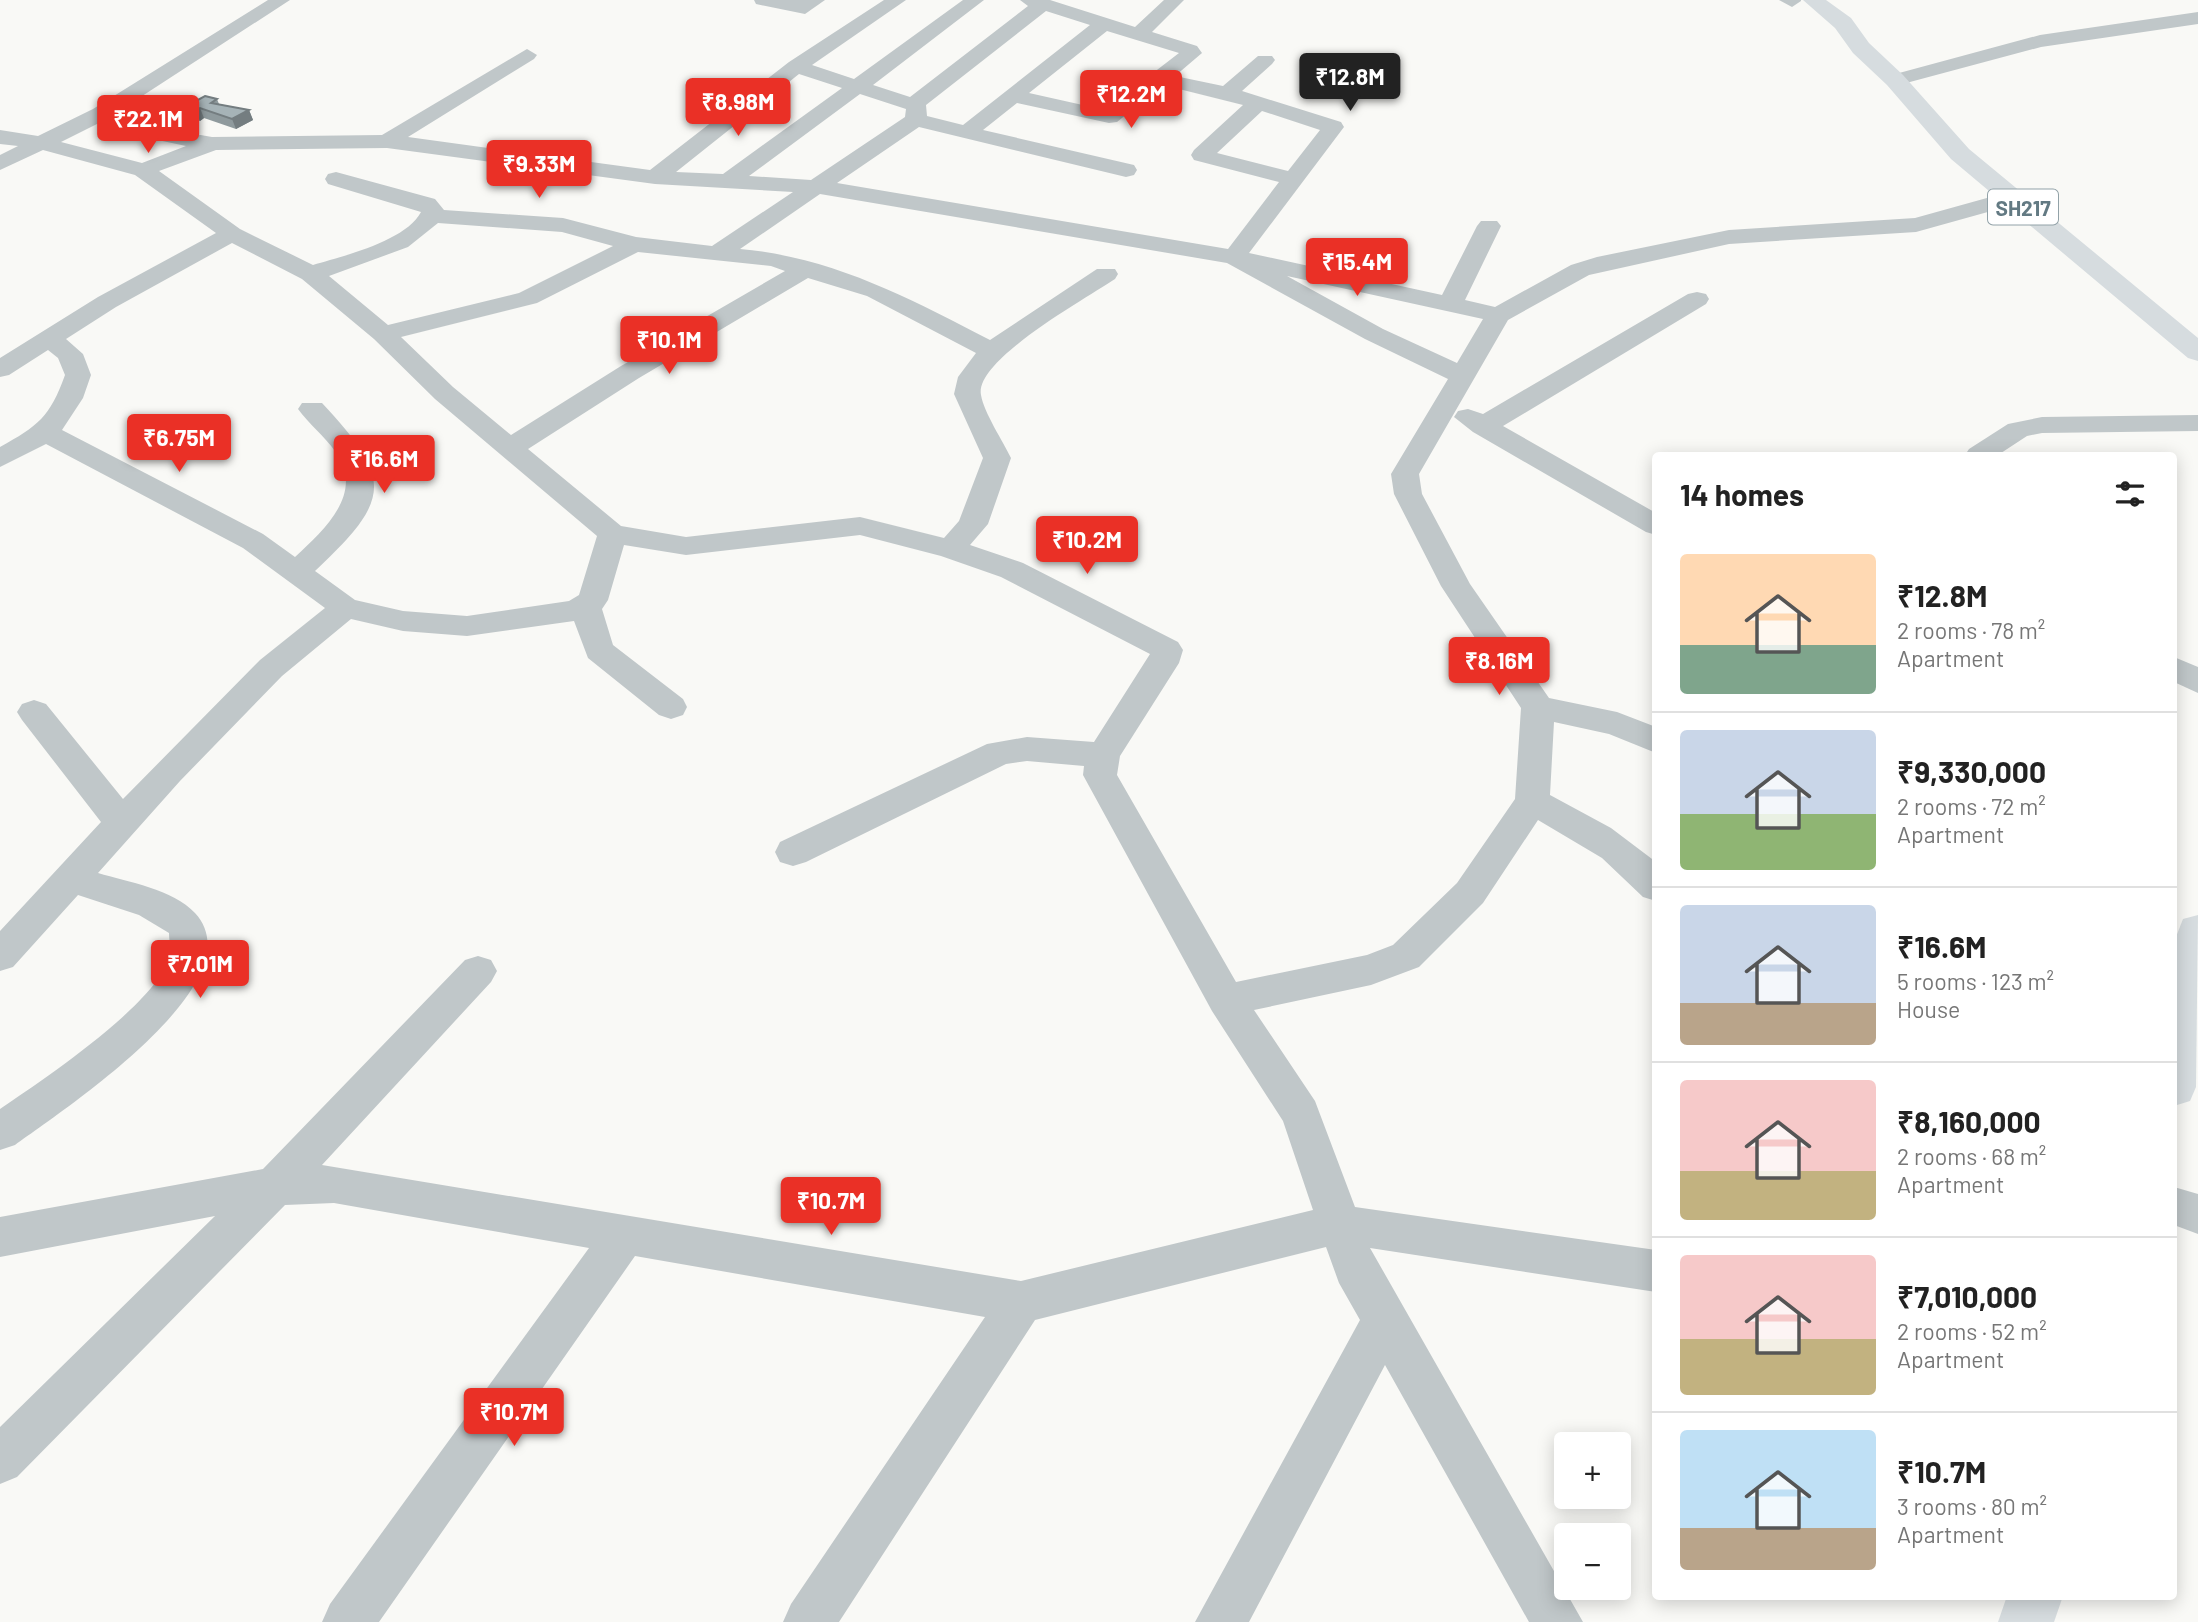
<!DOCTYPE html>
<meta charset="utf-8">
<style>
body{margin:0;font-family:Barlow,sans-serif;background:#f2f2f2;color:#222;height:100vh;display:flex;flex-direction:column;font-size:26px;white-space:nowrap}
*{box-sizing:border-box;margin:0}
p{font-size:23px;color:#767676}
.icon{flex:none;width:38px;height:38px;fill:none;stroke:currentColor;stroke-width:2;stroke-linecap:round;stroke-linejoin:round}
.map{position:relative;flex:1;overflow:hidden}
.details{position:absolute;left:1652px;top:452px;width:525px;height:1148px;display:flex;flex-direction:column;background:#fff;border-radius:7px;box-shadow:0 4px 18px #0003}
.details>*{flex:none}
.buttons{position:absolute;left:1554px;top:1432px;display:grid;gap:14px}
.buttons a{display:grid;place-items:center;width:77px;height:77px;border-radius:7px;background:#fff;box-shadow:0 4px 18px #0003;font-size:35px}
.price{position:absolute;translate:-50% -60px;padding:0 16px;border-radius:7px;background:#ea3026;color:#fff;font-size:23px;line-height:46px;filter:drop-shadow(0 2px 4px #0008)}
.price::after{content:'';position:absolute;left:50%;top:42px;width:21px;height:16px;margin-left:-10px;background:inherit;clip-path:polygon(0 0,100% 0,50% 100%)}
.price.selected{background:#222;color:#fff}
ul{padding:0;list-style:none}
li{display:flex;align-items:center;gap:21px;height:175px;padding:0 28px}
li+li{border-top:2px solid #e0e0e0}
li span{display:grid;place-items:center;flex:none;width:196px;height:140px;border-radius:7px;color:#555}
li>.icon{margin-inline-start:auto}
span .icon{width:84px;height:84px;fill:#fffc;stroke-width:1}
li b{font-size:30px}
h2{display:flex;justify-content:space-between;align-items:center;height:84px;padding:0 28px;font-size:30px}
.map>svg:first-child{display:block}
</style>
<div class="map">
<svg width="2198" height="1622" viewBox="0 0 2198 1622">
<rect width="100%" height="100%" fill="#f9f9f6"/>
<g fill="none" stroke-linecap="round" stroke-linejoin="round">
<g fill="#c0c7c9" fill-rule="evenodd">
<path d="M268,0H290L116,113L155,127L212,137L382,135L527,49L537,55L534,59L408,137L650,170L789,62L884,0H906L812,65L854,79L963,0H984L873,85L910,97L1028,6L1020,0H1050L1135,27L1164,0H1184L1152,32L1197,46L1202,53L1175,76L1223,86L1258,56H1272L1275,60L1272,64L1242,91L1341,122L1344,127L1249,253L1442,295L1477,226L1481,221H1497L1501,226L1465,300L1495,307L1571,265L1597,257L1729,230L1915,218L2012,191L2020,193L2023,198L2020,203L1916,232L1729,244L1589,275L1508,320L1419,474L1422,494L1470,584L1549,698L1617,712L1656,727V753L1609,734L1554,722L1550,795L1611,828L1656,862V901L1643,897L1602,858L1538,820L1483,903L1419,967L1371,985L1254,1010L1315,1101L1355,1207L1656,1250V1292L1370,1248L1583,1622H1529L1385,1365L1249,1622H1195L1360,1320L1339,1283L1326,1247L1035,1320L839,1622H783L791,1604L985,1317L635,1256L379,1622H322L330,1604L589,1248L334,1203L285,1205L17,1477L0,1484V1427L215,1216L0,1257V1217L263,1169L465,960L478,956L491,960L497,971L491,982L322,1165L1021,1281L1313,1210L1283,1121L1212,1011L1083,775L1084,766L1027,761L1006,764L806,862L793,866L780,862L775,852L780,842L987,744L1027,737L1094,742L1150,654L1001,577L941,556L860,535L686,555L624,545L608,600L602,609L613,645L683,699L687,707L683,715L671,719L659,715L588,658L574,621L467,636L403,631L351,619L282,676L180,781L98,873C128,882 173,889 195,913C259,982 60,1112 15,1145L0,1150V1109C41,1081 159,1003 170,955C171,949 169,940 169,933L139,915L78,895L13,967L0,971V931L101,822L22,720L17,712L22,704L34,700L46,704L123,799L260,660L325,608L243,548L46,444L0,467V447C38,426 50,417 65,375L58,358L48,350L9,375L0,377V358L98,297L216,233L135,175L43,150L0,170V155L18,146L0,144V130L38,136L93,109ZM1046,11L1090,25L963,125L927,116L926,105ZM1107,31L1179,53L1105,110L1029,93ZM799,74L842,88L723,174L676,172ZM1163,85L1243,105L1194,150L1191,155L1194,160L1279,182L1228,249L837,183L919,127L1126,177L1134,175L1137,170L1134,165L983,130L1017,103L1109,123L1117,122ZM860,94L906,109L905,117L811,180L749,176ZM1262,111L1320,130L1288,171L1217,153ZM101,122L134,135L186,146L142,163L61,142ZM387,148L655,184L793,192L712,246L636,237L563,218L444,210L435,199L336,172L328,174L325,179L328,184L421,212C406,241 343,256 313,265L240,229L159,171L216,150ZM820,194L1227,263L1365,339L1448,379L1391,474L1394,494L1441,586L1521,708L1515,799L1457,883L1393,945L1367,955L1236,982L1117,775L1120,756L1179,663L1183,650L1178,642L1023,563L970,545L988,524L1011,458C1003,441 984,413 981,395C974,360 1087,298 1115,279L1118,274L1115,269H1097L990,340C909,298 832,257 740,249ZM438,223L562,232L613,246L519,293L388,325L329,276L408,247ZM232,243L302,279L374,339L435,399L597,536L579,595L569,601L467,616L403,611L355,600L315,571C392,499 393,479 322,403H302L298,409C309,424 324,436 335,451C366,493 324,530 295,557L263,534L62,430L83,398L91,375L83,354L66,339L116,307ZM638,252L771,266L785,271L621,366L511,435L453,387L401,337L537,303ZM1287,276L1483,319L1457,363L1383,329ZM808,278L867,296L976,353L958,377L954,394L983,458L959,521L944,538L860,517L686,537L621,526L528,449L639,378Z"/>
<polygon points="754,0 825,0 805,14 756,4"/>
<polygon points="1779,0 1801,0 1801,1 1792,7"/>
<polygon points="2198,12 2198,24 2041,47 1895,86 1885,80 1888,76 2040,35"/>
<polygon points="1697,292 1706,294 1709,299 1706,304 1503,426 1656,513 1656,535 1646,532 1473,432 1454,417 1458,411 1468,409 1483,414 1688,294"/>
<polygon points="2198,415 2198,431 2042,433 2027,436 1998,455 1965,455 1969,449 2008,424 2042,417"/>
<polygon points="2174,657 2198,667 2198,693 2174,682"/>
<polygon points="2174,1187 2198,1194 2198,1234 2174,1225"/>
</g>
<g fill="#d6dcdf" fill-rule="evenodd">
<polygon points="1803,0 1826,0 1851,18 1869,43 1903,75 1969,149 2198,338 2198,361 2188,358 1951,159 1887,85 1853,53 1835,28"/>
<polygon points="2198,915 2196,1087 2190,1101 2174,1106 2174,942 2183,919"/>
<polygon points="2007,1596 2063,1596 2054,1622 1998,1622"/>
</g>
</g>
<polygon fill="#8f9a9d" points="217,99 219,104 249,110 253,120 236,129 204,118 200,121 188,118 183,108"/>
<g fill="#747d80">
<polygon points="200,108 204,118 200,121 195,111"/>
<polygon points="249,110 253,120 236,129 232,119"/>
</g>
<polygon fill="#a6b3b7" stroke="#747d80" stroke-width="2" points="205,96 217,99 211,103 249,110 232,119 200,108 195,111 183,108"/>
<g text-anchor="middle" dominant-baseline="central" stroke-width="7" stroke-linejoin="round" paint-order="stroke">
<rect fill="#fff" stroke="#92a2a8" stroke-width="2" x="1988" y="189.5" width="70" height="35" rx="5"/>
<g font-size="21" font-weight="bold" fill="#637a83">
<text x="2023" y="207">SH217</text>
</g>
</g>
</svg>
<div class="buttons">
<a>+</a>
<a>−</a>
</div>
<b class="price selected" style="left:1350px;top:113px">₹12.8M</b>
<b class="price" style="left:1131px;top:130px">₹12.2M</b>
<b class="price" style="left:738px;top:138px">₹8.98M</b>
<b class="price" style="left:148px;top:155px">₹22.1M</b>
<b class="price" style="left:539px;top:200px">₹9.33M</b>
<b class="price" style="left:1357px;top:298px">₹15.4M</b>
<b class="price" style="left:669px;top:376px">₹10.1M</b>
<b class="price" style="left:179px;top:474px">₹6.75M</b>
<b class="price" style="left:384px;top:495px">₹16.6M</b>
<b class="price" style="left:1087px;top:576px">₹10.2M</b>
<b class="price" style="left:1499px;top:697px">₹8.16M</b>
<b class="price" style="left:200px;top:1000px">₹7.01M</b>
<b class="price" style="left:831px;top:1237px">₹10.7M</b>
<b class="price" style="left:514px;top:1448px">₹10.7M</b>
<section class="details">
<h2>14 homes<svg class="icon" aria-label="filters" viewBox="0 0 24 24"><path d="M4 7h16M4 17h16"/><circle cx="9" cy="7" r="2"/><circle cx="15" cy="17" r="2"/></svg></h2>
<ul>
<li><span style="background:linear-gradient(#ffd9b3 65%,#7fa58c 0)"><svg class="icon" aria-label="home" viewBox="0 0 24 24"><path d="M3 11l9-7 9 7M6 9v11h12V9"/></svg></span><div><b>₹12.8M</b><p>2 rooms · 78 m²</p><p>Apartment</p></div></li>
<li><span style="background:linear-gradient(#c9d6e8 60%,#8fb573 0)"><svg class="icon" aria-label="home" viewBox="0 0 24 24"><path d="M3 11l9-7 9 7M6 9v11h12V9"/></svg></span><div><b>₹9,330,000</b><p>2 rooms · 72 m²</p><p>Apartment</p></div></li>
<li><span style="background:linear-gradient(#c9d6e8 70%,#b9a48a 0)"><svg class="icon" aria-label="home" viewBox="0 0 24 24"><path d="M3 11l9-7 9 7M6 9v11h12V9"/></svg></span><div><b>₹16.6M</b><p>5 rooms · 123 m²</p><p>House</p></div></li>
<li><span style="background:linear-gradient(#f6c9c9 65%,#c2b280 0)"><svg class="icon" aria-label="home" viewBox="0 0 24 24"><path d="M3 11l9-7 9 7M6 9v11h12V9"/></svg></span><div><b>₹8,160,000</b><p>2 rooms · 68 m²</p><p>Apartment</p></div></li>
<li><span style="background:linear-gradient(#f6c9c9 60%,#c2b280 0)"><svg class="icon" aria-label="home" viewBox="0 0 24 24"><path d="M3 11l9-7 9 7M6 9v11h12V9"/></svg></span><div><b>₹7,010,000</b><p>2 rooms · 52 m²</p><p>Apartment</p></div></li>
<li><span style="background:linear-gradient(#bfe0f5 70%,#b9a48a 0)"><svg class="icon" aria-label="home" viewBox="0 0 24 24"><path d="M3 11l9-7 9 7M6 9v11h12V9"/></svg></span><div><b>₹10.7M</b><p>3 rooms · 80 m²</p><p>Apartment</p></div></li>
</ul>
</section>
</div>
